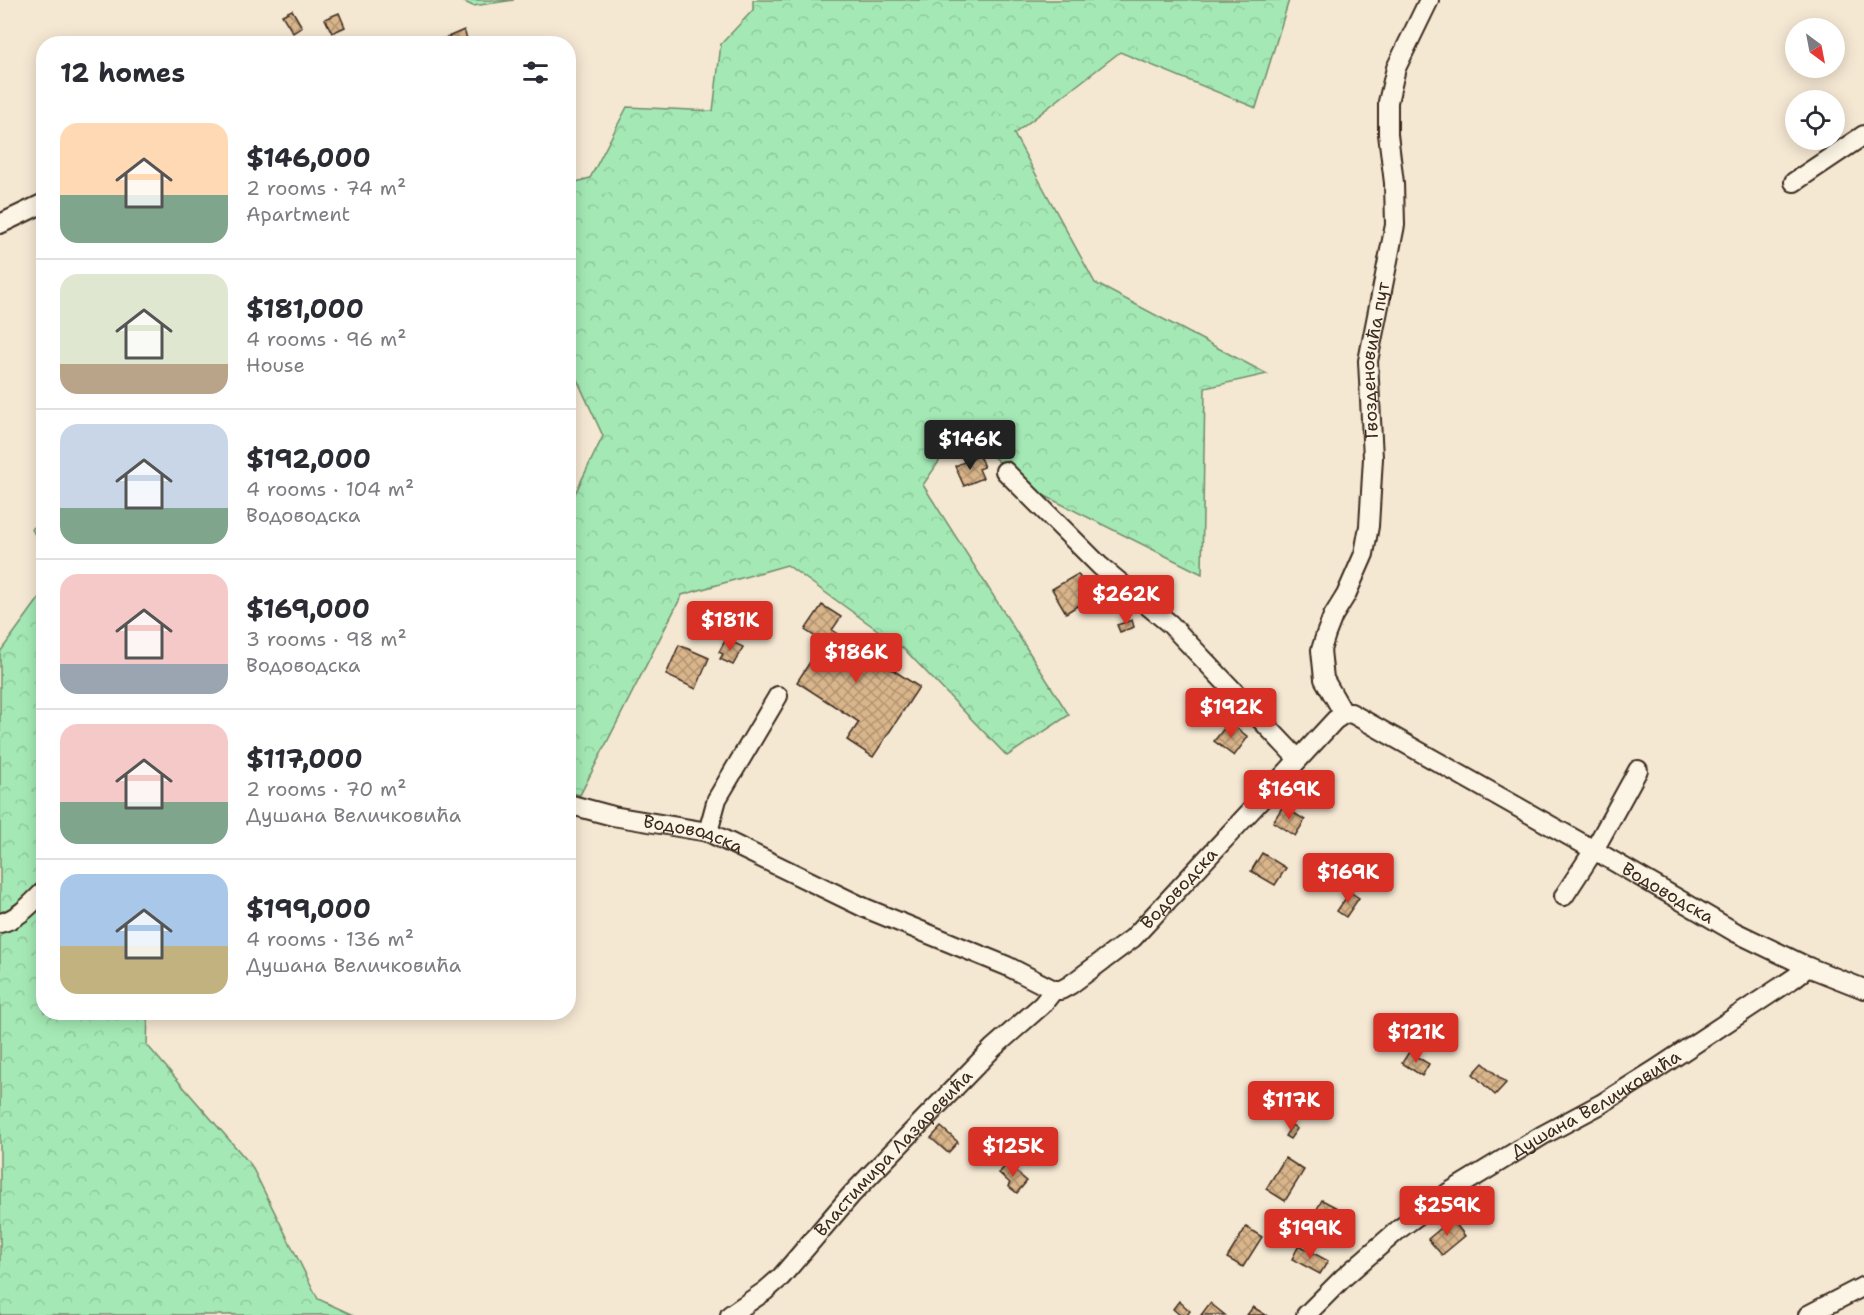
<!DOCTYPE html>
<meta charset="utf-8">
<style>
body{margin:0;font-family:"Shantell Sans",sans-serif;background:#f2f2f3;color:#2b2b33;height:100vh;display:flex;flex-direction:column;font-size:22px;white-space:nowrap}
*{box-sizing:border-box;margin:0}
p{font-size:20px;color:#7c7c81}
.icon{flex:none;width:33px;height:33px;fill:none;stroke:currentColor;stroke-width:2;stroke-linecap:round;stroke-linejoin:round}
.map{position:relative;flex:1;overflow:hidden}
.drawer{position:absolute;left:36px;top:36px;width:540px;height:984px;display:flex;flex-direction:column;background:#fff;border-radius:24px;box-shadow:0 3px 15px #0003}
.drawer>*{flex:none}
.needle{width:39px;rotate:148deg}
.buttons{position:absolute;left:1785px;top:18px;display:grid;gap:12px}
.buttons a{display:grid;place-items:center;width:60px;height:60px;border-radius:50%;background:#fff;box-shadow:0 3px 15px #0003;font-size:30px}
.price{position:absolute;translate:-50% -51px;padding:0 14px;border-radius:6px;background:#d93025;color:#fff;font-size:20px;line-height:39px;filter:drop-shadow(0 2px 3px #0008)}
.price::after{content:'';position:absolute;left:50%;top:36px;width:18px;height:14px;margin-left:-9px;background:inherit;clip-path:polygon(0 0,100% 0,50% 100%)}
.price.active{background:#222;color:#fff}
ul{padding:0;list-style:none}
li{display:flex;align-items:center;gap:18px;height:150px;padding:0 24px}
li+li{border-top:2px solid #e1e1e2}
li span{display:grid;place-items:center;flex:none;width:168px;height:120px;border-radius:18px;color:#555}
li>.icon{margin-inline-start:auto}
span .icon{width:72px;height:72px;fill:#fffc;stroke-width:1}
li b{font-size:26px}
h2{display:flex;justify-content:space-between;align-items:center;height:72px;padding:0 24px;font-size:26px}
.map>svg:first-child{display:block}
</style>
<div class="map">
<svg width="1864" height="1315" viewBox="0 0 1864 1315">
<defs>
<pattern id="forest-crowns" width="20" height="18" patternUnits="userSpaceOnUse" patternTransform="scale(1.5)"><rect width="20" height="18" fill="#a4e9b5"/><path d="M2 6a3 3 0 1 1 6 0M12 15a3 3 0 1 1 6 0" fill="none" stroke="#8ec89b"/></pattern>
<pattern id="building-cross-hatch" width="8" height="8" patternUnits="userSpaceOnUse" patternTransform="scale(1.5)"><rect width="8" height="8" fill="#d9b58b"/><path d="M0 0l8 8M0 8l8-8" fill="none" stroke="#b19371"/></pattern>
</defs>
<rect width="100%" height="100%" fill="#f5e8d3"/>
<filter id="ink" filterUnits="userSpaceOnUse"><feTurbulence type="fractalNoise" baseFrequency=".0167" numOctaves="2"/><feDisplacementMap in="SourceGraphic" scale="12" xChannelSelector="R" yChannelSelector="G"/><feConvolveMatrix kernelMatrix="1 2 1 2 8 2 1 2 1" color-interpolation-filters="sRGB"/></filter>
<g filter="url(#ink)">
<g fill="url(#forest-crowns)" stroke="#708a6a" stroke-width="1.5">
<polygon points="460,0 514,0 473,6"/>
<polygon points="753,0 1289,0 1256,108 1120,52 1014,134 1095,283 1267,374 1205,388 1202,574 1029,488 961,429 923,485 1069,715 1007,756 904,649 787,565 682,595 580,795 569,792 568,508 603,436 569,362 569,184 590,178 627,107 713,111 721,44 753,10"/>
<polygon points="43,520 43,550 32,529"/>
<polygon points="43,593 44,1012 148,1013 147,1045 251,1165 318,1299 353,1315 0,1315 0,652"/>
</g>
<g fill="url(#building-cross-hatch)" stroke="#3b2a1e" stroke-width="1.5">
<polygon points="292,10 302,27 293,33 282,15"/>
<polygon points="339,13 345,27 332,33 325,19"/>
<polygon points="464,30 469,44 445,44 443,39"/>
<polygon points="979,455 984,467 979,469 983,478 964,486 955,466"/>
<polygon points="1078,574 1088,591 1080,596 1084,602 1066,613 1052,589"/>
<polygon points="822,605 841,617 832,630 919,687 873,757 847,740 859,722 797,682 823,642 805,630"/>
<polygon points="1132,620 1134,627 1120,632 1117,625"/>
<polygon points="726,639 743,647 733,665 720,659 723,654 719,652"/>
<polygon points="679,645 709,658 696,689 666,675"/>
<polygon points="1229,722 1248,737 1234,756 1214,741"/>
<polygon points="1283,806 1305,820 1295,836 1273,822"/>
<polygon points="1262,853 1286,868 1275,885 1251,871"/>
<polygon points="1350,892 1359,898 1346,917 1337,911"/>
<polygon points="1409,1052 1429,1064 1422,1076 1402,1063"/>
<polygon points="1483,1063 1506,1083 1495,1095 1473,1074"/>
<polygon points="1292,1125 1297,1129 1290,1139 1285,1136"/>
<polygon points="941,1127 958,1142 948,1153 931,1138"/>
<polygon points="1285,1158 1304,1170 1285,1201 1266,1189"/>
<polygon points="1007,1164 1027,1181 1017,1193 1008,1186 1010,1183 999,1173"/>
<polygon points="1322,1200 1345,1212 1335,1230 1327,1226 1316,1246 1301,1238"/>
<polygon points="1452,1219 1465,1236 1442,1255 1428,1239"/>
<polygon points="1246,1227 1262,1237 1243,1267 1227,1258"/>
<polygon points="1299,1245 1328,1261 1320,1274 1292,1259"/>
<polygon points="1179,1301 1190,1311 1187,1315 1180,1315 1173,1309"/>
<polygon points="1210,1303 1225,1315 1201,1315"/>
<polygon points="1253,1307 1266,1315 1247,1315"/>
</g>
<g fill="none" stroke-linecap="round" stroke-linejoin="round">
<g stroke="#3b2a1e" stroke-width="22">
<g id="minor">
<polyline points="1794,182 1864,135"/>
<polyline points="0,224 44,203"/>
<polyline points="1005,471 1100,566 1170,624 1298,759"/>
<path id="s1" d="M1344,714L1324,679L1321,650L1326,634L1333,616L1346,595L1364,554L1369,526L1373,458L1368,361L1395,225L1394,183L1388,134V102L1396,68L1429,0"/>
<path id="s2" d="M568,804L613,816L708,832L865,908L1007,966L1054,990H1061L1070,985L1133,938L1335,720L1344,714L1351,713L1594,850L1735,932L1808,967L1864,989"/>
<polyline points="708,832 717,799 778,696"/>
<polyline points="1564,896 1594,850 1638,770"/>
<path d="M0,923C18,919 31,904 44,891"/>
<path id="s3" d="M730,1315L765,1291L781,1277L852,1194L993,1048L1042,1005L1054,990"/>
<path id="s4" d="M1306,1315L1343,1278L1398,1230L1448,1193L1543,1135L1601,1104L1658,1068L1794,978L1808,967"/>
<polyline points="1808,1315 1864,1286"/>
</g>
</g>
<use href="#minor" stroke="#fcf5e5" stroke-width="18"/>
</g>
</g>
<g text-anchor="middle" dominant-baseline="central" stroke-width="4.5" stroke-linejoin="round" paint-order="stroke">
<g font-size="18" fill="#3b2a1e" stroke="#fcf5e5">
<text stroke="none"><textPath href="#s1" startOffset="370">Гвозденовића пут</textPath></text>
<text stroke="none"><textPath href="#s2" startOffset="129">Водоводска</textPath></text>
<text stroke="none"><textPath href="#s2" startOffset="687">Водоводска</textPath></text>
<text stroke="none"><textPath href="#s2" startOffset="1299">Водоводска</textPath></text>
<text stroke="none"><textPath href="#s4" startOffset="360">Душана Величковића</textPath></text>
<text stroke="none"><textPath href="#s3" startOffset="231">Властимира Лазаревића</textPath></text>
</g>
</g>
</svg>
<div class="buttons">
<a><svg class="needle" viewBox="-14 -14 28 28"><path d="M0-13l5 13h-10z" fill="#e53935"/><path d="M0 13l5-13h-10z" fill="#7c7c81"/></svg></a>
<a><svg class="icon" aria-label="locate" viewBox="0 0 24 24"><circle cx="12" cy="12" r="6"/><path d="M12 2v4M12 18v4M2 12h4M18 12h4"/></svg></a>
</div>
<b class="price active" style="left:970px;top:471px">$146K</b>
<b class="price" style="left:1126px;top:626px">$262K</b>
<b class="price" style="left:730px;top:652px">$181K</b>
<b class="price" style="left:856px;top:684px">$186K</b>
<b class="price" style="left:1231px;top:739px">$192K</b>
<b class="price" style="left:1289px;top:821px">$169K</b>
<b class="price" style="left:1348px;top:904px">$169K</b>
<b class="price" style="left:1416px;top:1064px">$121K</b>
<b class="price" style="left:1291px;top:1132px">$117K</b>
<b class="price" style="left:1013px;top:1178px">$125K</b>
<b class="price" style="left:1447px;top:1237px">$259K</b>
<b class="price" style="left:1310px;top:1260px">$199K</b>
<section class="drawer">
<h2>12 homes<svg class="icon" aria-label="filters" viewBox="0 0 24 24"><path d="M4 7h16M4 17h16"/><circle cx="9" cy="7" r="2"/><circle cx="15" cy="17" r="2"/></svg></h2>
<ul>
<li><span style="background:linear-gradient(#ffd9b3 60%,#7fa58c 0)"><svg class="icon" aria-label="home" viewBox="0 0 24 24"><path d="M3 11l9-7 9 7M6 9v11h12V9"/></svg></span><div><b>$146,000</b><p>2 rooms · 74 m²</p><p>Apartment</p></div></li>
<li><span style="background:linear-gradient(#dfe7d0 75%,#b9a48a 0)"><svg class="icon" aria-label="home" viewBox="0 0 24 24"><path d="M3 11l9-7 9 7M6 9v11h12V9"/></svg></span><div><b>$181,000</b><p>4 rooms · 96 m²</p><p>House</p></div></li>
<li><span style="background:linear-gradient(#c9d6e8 70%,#7fa58c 0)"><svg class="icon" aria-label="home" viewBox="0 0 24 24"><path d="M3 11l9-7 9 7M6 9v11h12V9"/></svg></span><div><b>$192,000</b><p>4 rooms · 104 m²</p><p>Водоводска</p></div></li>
<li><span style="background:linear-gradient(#f6c9c9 75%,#9aa5b1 0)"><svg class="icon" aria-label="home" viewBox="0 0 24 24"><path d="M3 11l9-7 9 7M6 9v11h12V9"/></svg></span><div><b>$169,000</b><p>3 rooms · 98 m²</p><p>Водоводска</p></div></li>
<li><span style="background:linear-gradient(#f6c9c9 65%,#7fa58c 0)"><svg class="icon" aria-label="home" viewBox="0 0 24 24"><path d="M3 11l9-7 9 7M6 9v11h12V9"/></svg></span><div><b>$117,000</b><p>2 rooms · 70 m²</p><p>Душана Величковића</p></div></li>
<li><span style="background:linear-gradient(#a9c7e8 60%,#c2b280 0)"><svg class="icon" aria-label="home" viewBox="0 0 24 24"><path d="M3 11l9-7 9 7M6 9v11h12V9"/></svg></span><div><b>$199,000</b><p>4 rooms · 136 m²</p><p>Душана Величковића</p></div></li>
</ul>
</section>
</div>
